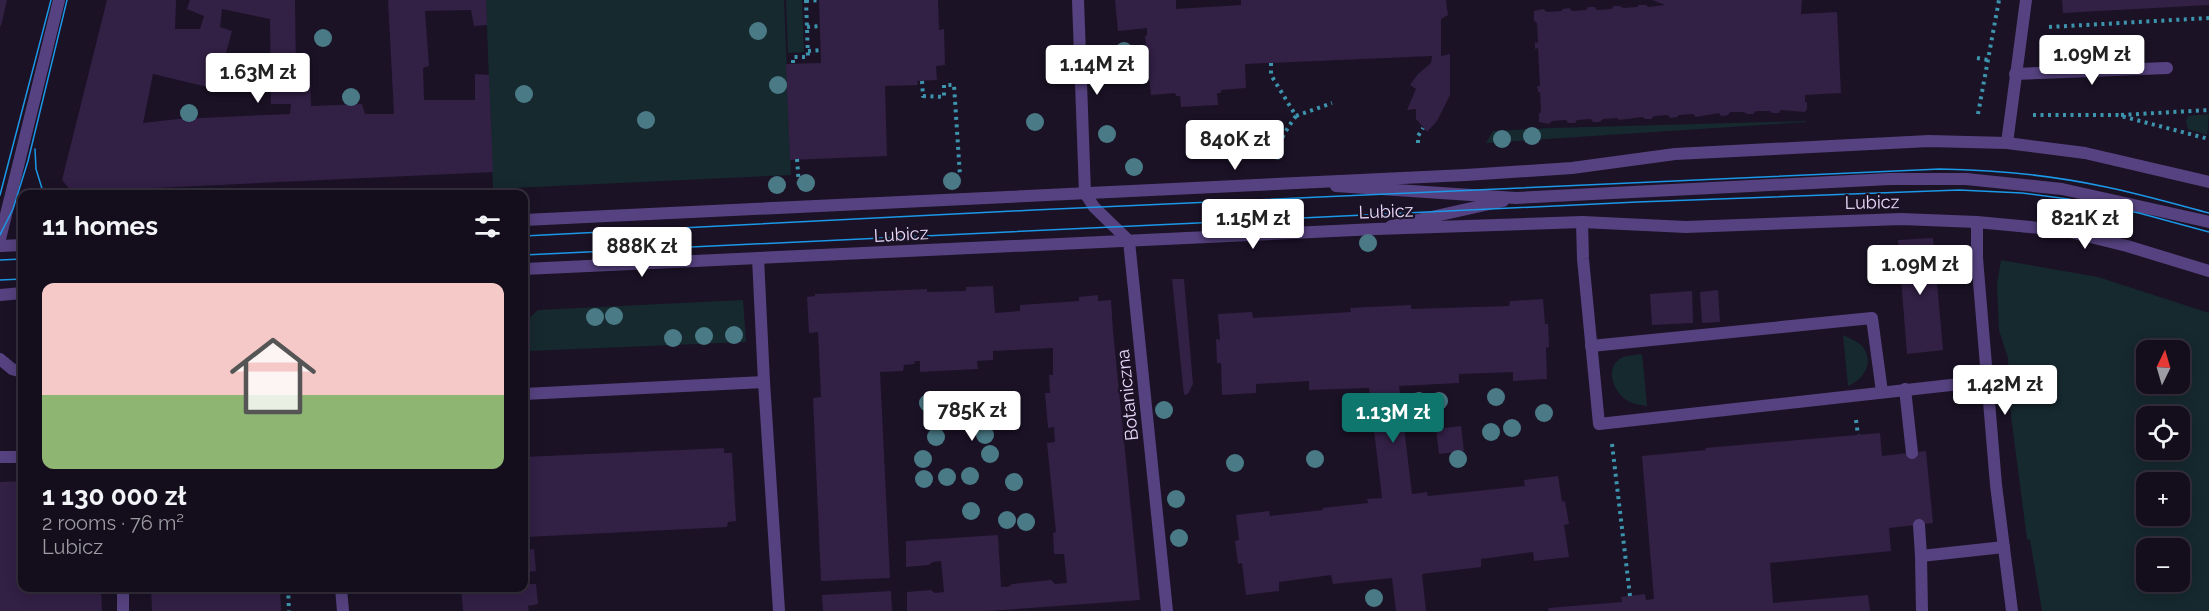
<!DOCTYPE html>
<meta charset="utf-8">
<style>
body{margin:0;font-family:Raleway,sans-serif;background:#211c29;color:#f1f3f6;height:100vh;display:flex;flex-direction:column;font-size:22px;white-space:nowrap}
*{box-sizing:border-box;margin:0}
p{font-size:20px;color:#9d9ca3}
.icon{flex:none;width:33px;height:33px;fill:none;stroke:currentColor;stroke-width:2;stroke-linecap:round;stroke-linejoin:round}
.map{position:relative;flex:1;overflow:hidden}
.sheet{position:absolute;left:18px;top:190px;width:510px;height:402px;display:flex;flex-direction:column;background:#140e1c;border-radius:12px;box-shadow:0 3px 15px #0003,0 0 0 2px #332e3b}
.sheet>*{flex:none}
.needle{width:39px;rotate:5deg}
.controls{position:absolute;left:2136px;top:340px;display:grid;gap:12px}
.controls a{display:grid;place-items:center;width:54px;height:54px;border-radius:12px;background:#140e1c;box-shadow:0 3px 15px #0003,0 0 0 2px #332e3b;font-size:30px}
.price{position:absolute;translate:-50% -51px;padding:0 14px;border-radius:6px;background:#fff;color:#222;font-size:20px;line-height:39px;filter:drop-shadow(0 2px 3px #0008)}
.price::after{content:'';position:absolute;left:50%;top:36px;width:18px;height:14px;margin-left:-9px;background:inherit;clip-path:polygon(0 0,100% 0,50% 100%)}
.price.on{background:#0f766e;color:#fff}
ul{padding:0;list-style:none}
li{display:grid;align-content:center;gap:12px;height:318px;padding:0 24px}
li span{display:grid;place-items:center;height:186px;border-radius:12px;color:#555}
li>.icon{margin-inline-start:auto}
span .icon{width:108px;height:108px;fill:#fffc;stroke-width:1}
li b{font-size:26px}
h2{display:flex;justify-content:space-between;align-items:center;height:72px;padding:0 24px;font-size:26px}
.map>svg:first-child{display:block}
</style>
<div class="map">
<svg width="2209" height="611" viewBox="0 0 2209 611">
<rect width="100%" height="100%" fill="#1b1226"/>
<g fill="#16292f" fill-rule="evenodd">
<polygon points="486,0 784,0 791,175 493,189"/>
<polygon points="786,0 802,0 804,52 788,53"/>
<polygon points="2209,114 2207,135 2188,129 2186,121 2188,116"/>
<polygon points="1806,121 1806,122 1486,143 1493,131 1551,128"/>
<path d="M2001,260L2098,277L2209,313V611H2042L2030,540L2027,539L2011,416L2008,358L1999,330L1997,284ZM2146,351H2180V384H2146ZM2146,417H2180V450H2146ZM2146,483H2180V516H2146ZM2146,549H2180V582H2146Z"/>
<polygon points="743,300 746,342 528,351 528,319 538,310"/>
<path d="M1843,335C1848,338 1855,340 1860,344C1876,360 1865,379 1848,386Z"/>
<path d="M1642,354L1647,406C1640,405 1634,404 1628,401C1613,392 1603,367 1623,357C1629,355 1636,355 1642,354Z"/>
</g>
<g fill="#322045" fill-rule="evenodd">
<polygon points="0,0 7,0 1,26 0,26"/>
<path d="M107,0H176L175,29H200L204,16L187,9L190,0H295L296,74L310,73L311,106L362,104L365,114H394L388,0H486L487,25L474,26L471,10L425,11L429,66L423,68L424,100H475V74L489,75L493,172L72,192L62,180ZM222,9L270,19L271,104H291L290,114L178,119L143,123L153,74L216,89L232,31L220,27Z"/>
<polygon points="819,0 938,0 939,30 944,29 945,65 936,66 937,80 917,81 918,85 885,86 887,156 790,160 786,64 821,63"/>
<polygon points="1115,0 1176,0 1176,9 1241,5 1241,0 1446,0 1448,15 1441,19 1441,56 1450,54 1450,95 1437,121 1427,132 1416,119 1416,109 1407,110 1416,89 1410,85 1418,74 1431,63 1432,56 1245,64 1246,88 1221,90 1221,93 1217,93 1218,105 1181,107 1180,96 1176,96 1175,93 1151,95 1145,36 1147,35 1147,28 1118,31"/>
<polygon points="1652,0 1802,0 1801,14 1837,12 1841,93 1805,95 1805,102 1807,102 1807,109 1805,112 1781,110 1779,113 1772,113 1770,111 1756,111 1753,114 1747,114 1744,112 1730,112 1728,115 1721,116 1719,113 1696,117 1693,114 1679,115 1677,117 1670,118 1668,115 1654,116 1651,119 1645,119 1642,117 1619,120 1617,118 1603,119 1600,122 1593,122 1591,119 1577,120 1575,123 1568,123 1566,120 1552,121 1549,124 1539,122 1539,114 1541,112 1540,92 1538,92 1537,86 1540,86 1538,48 1535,49 1535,42 1538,43 1537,23 1534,21 1534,11 1543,9 1547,12 1561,11 1563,9 1569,8 1572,11 1586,10 1588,7 1595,7 1597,10 1611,9 1614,6 1620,6 1623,8 1637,7 1639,5 1646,5 1648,7 1665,5"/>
<polygon points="2062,0 2209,0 2209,5 2063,13"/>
<polygon points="1933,238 1943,350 1907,354 1898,240"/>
<polygon points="1172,279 1184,279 1193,384 1188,394 1184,395"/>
<polygon points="993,286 995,313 1020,311 1020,305 1079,301 1079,297 1098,295 1098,301 1111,300 1113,331 1140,600 989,611 907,611 907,592 931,590 935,593 944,592 941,561 933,562 929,565 906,567 906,541 998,535 1001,587 1008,587 1012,584 1051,580 1055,584 1067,583 1064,554 1054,554 1053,533 1056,532 1047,443 1055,442 1054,427 1048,428 1045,393 1050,393 1049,375 1053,375 1053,348 993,351 993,360 977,361 978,369 920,372 920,361 914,361 915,364 904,365 903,371 880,372 890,578 821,581 813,398 821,397 818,332 809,333 807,297 815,296 815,294 904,290 927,289 927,292 966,291 966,287"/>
<polygon points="1718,290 1720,322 1702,323 1700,292"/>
<polygon points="1692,291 1693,323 1652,325 1650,294"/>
<polygon points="1543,299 1545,324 1548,324 1549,347 1546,348 1547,379 1513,381 1513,372 1459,374 1459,383 1399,386 1412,494 1427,492 1428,496 1525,486 1524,480 1558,476 1562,502 1565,501 1569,524 1564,525 1569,557 1534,561 1533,552 1481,559 1481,567 1422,574 1426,611 1396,611 1392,578 1333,584 1331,575 1279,582 1279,591 1246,595 1242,563 1238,564 1235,541 1239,540 1236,515 1269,511 1270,516 1323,510 1323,508 1368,503 1367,499 1382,498 1369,388 1309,390 1309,381 1256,384 1256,393 1222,395 1221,363 1217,363 1216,339 1220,340 1218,314 1252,312 1253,318 1351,312 1350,308 1411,305 1411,309 1509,306 1510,301"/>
<polygon points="1461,426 1464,451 1439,454 1436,429"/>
<polygon points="1880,433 1882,456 1926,451 1933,523 1889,528 1891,551 1770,563 1773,603 1868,595 1870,611 1549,611 1548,608 1622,602 1621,597 1645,594 1646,600 1654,599 1642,456 1706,450 1705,448"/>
<polygon points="724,448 724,453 732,453 736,521 728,522 727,527 526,537 526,550 534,549 536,571 526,572 527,584 536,584 538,604 528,606 529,611 463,611 461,588 524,588 524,457"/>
<polygon points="22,481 22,588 101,588 102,611 0,611 0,482"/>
<polygon points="151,588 280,588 281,611 152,611"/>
<polygon points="891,591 892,611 823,611 822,595"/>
</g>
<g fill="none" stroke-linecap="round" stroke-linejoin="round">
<g stroke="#3d94ad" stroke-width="4" stroke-dasharray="3 4.5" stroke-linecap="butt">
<polyline points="806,1 819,0"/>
<polyline points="807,27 820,26"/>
<polyline points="2049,27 2209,18"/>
<polyline points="808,51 821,50"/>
<polyline points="1977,58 1988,60"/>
<polyline points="793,63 793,57 808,57 806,0"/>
<path d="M1271,63V75L1296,116C1286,130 1277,143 1278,160"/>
<polyline points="922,81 923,96 944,97 944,85 954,85 960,176"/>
<polyline points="1978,114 1999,0"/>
<polyline points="2033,115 2117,115 2209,139"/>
<polyline points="2121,115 2209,110"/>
<polyline points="1296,116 1332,103"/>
<polyline points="1418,143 1418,136 1423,128"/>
<polyline points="797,159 799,186"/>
<polyline points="1856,420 1858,435"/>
<polyline points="1612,444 1630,596"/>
<polyline points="288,588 289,611"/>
</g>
<g stroke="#564280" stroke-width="12">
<polyline points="1336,186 1516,198 1890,179 1966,179 2062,189 2209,222"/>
<polyline points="1582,222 1583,259 1599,424 1987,381"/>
<polyline points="1391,226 1503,201"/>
<polyline points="758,258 764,382 779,611"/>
<polyline points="1591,346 1872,318 1882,392"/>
<polyline points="0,359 12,369 22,372"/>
<polyline points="1905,389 1912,453"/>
<polyline points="524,394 764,382"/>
<polyline points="0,457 22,457"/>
<polyline points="1919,525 1921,556 2004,547"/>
<polyline points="1921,556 1922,611"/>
<polyline points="123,588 123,611"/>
<polyline points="341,588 343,611"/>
</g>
<g stroke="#564280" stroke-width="12">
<polyline points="1078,0 1085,193 1094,207 1129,241 1167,611"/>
<polyline points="2015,74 2167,68"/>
<polyline points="2007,143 2026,0"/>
<polyline points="1977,222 1977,258 1996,485 2012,611"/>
</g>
<g stroke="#564280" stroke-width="12">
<polyline points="524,220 1466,175 1572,168 1675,154 1929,141 2007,143 2085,153 2209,182"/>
<polyline points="0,239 59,0"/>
<polyline points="0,246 22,245"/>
<polyline points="524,269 1376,229 1582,222 1686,227 1901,219 1977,222 2062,230 2127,246 2209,271"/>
<polyline points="0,295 22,293"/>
</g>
<g stroke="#1b98e7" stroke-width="1.5">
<polyline points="35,149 36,169 44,195"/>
<polyline points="0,195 51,0"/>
<polyline points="0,235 13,209 28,161 67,0"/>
<path d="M524,236L1034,210L1940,169C1996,170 2051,175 2106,187C2140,194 2175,204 2209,213"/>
<polyline points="524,255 1637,202 1959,190 2022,193 2068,199 2139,213 2209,232"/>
<polyline points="0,260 22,259"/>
<polyline points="0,280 22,279"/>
</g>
</g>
<g fill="#497a86">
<circle cx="758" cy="31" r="9"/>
<circle cx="323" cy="38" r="9"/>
<circle cx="1124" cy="51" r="9"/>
<circle cx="778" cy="85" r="9"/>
<circle cx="524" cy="94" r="9"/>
<circle cx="351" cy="97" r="9"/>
<circle cx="189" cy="113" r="9"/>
<circle cx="646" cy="120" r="9"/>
<circle cx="1035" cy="122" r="9"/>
<circle cx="1107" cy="134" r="9"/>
<circle cx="1532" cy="136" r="9"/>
<circle cx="1502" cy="139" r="9"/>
<circle cx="1134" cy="167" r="9"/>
<circle cx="952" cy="181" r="9"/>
<circle cx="806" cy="183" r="9"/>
<circle cx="777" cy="185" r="9"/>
<circle cx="1368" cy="243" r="9"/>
<circle cx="614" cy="316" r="9"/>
<circle cx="595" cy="317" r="9"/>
<circle cx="734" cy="335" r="9"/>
<circle cx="704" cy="336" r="9"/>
<circle cx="673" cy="338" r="9"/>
<circle cx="1496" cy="397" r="9"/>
<circle cx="1419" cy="401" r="9"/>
<circle cx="1439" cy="401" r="9"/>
<circle cx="928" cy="403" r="9"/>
<circle cx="999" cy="404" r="9"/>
<circle cx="1164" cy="410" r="9"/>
<circle cx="1544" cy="413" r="9"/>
<circle cx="1351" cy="417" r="9"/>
<circle cx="1512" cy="428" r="9"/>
<circle cx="1491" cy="432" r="9"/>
<circle cx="985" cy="435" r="9"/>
<circle cx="936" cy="437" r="9"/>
<circle cx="990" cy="454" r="9"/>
<circle cx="923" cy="459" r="9"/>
<circle cx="1315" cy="459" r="9"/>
<circle cx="1458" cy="459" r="9"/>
<circle cx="1235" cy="463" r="9"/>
<circle cx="970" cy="476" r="9"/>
<circle cx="947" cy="477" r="9"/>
<circle cx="924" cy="479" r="9"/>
<circle cx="1014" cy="482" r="9"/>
<circle cx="1176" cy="499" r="9"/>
<circle cx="971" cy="511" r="9"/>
<circle cx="1007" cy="520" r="9"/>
<circle cx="1026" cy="522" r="9"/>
<circle cx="1179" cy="538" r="9"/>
<circle cx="1374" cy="598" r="9"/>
</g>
<g text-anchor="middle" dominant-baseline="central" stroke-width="4.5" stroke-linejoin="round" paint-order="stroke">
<g font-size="18" fill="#e8dbfb" stroke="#1b1226">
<text transform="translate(1872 202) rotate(-1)">Lubicz</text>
<text transform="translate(1386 211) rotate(-2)">Lubicz</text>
<text transform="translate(901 234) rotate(-3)">Lubicz</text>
<text transform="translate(1127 395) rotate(-96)">Botaniczna</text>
</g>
</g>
</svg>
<div class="controls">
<a><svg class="needle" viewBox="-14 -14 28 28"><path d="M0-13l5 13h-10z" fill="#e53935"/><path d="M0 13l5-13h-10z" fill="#9d9ca3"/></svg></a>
<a><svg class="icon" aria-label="locate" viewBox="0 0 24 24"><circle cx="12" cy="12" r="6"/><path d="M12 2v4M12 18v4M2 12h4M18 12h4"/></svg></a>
<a>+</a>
<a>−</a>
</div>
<b class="price" style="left:2092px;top:86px">1.09M zł</b>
<b class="price" style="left:1097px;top:96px">1.14M zł</b>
<b class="price" style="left:258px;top:104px">1.63M zł</b>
<b class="price" style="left:1235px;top:171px">840K zł</b>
<b class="price" style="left:1253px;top:250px">1.15M zł</b>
<b class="price" style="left:2085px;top:250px">821K zł</b>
<b class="price" style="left:642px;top:278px">888K zł</b>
<b class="price" style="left:1920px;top:296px">1.09M zł</b>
<b class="price" style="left:2005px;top:416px">1.42M zł</b>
<b class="price" style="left:972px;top:442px">785K zł</b>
<b class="price on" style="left:1393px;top:444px">1.13M zł</b>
<section class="sheet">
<h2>11 homes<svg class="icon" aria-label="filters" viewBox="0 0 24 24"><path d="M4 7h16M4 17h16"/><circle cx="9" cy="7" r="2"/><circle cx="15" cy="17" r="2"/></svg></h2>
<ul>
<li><span style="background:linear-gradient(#f6c9c9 60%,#8fb573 0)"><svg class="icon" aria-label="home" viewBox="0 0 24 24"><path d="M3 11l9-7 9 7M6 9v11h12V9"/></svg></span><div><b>1 130 000 zł</b><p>2 rooms · 76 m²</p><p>Lubicz</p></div></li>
</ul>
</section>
</div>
